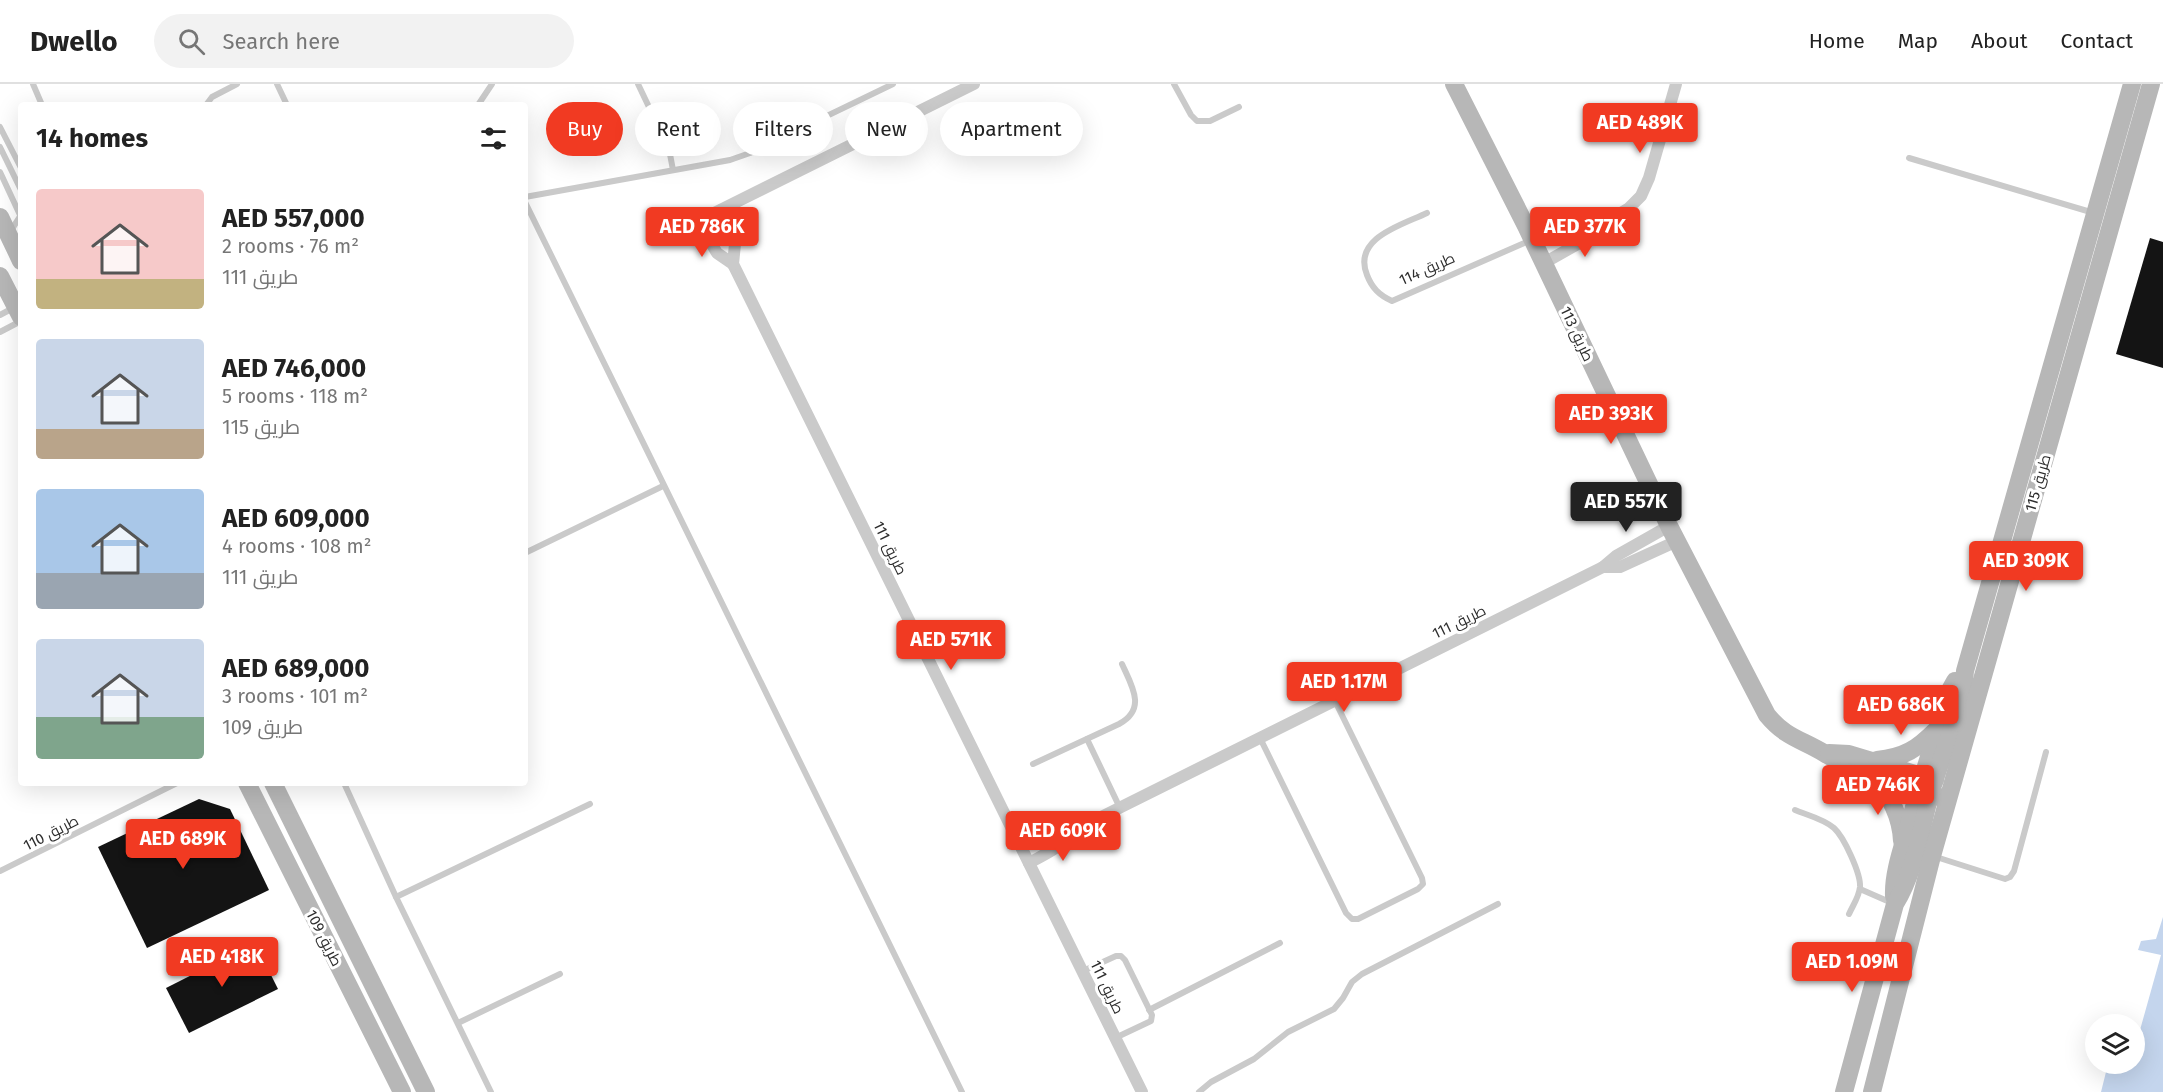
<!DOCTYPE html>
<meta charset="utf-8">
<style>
body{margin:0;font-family:"Fira Sans",Cairo,sans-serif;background:#f2f2f2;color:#222;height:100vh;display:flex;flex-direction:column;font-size:22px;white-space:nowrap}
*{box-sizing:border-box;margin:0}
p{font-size:20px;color:#767676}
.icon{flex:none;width:33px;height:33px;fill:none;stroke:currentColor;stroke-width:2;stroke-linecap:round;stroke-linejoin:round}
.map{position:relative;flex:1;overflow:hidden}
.details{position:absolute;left:18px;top:18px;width:510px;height:684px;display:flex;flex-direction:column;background:#fff;border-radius:6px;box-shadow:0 6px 24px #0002}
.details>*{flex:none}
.hud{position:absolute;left:546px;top:18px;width:570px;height:54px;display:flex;gap:12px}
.controls{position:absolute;left:2085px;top:930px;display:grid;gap:12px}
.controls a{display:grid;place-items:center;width:60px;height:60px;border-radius:50%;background:#fff;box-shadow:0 6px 24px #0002;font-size:30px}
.price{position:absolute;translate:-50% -51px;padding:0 14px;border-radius:6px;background:#f13a22;color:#fff;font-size:20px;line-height:39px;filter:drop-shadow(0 2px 3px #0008)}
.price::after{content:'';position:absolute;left:50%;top:36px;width:18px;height:14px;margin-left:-9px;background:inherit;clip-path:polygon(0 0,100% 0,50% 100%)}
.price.active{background:#222;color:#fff}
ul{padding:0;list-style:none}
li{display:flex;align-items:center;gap:18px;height:150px;padding:0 18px}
li span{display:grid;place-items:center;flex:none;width:168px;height:120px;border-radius:6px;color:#555}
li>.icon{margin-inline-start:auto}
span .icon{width:72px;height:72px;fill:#fffc;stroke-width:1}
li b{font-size:26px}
h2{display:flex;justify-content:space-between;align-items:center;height:72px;padding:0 18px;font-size:26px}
.pill{padding:0 21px;border-radius:27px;background:#fff;box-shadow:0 6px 24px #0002;font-size:21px;line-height:54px}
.pill.active{background:#f13a22;color:#fff}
header{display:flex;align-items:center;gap:36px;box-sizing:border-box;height:84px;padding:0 30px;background:#fff;border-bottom:2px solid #e0e0e0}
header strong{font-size:28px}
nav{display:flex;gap:33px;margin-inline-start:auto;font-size:21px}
.search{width:420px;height:54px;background:#f2f2f2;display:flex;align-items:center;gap:15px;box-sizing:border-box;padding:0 21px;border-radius:33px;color:#767676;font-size:22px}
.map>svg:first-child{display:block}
</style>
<header>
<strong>Dwello</strong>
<div class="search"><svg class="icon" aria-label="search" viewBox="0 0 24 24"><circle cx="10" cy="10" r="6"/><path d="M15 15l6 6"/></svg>Search here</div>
<nav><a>Home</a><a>Map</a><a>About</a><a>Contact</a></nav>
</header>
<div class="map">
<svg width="2163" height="1008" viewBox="0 0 2163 1008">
<rect width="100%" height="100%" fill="#fff"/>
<polygon fill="#c4d5ed" points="2163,833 2163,1008 2101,1008 2108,980 2134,980 2135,947 2140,946 2161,871 2138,866 2141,857 2156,855"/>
<g fill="#141414">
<polygon points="2150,154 2163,158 2163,284 2116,270"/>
<polygon points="199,715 230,725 269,806 147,864 98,763"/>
<polygon points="255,859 278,905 189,949 166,904"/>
</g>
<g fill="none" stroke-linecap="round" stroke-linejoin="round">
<g stroke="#cacaca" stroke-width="6">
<polyline points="33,0 42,21"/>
<polyline points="277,0 287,21"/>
<polyline points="638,0 669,65 673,86"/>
<polyline points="1174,0 1191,31 1197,37 1210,37 1239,23"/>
<polyline points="206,21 212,13 237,0"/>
<polyline points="478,21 492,0"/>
<polyline points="0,43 21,84"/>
<polyline points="0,63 21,106"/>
<polyline points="1909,74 2094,129"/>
<polyline points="0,88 20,131"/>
<polyline points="525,113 730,76 750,69 893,0"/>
<polyline points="525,118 962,1008"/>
<path d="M1427,129C1402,141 1352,154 1367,191C1372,204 1379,211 1392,217L1531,156"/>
<polyline points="10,148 21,131"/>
<polyline points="0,231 15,223"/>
<polyline points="0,248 21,237"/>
<polyline points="525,469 663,402"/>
<polyline points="1260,654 1346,829 1352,835 1358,835 1418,805 1423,800 1422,794 1335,617"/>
<polyline points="1087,655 1120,724"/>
<path d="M1033,680L1119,640C1147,625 1132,602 1122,580"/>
<polyline points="344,699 396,813 491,1008"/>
<path d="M1795,726C1807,731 1824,735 1834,744C1844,753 1861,790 1860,803C1859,813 1853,821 1849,830"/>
<polyline points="1933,772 2005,795 2010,793 2014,787 2046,668"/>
<polyline points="0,787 177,699"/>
<polyline points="1860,805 1892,819"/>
<polyline points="396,813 590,720"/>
<polyline points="1083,887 1116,872 1121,872 1125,876 1152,931 1151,937 1115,954"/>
<polyline points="1149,926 1280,859"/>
<polyline points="458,939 560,890"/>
<polyline points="1199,1008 1211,998 1254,975 1288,948 1334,925 1343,914 1352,898 1362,890 1498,820"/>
</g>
<g stroke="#cacaca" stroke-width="12">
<polyline points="721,126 735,160 733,180 1142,1008"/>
<polyline points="698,137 717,169 733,180"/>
<path d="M1526,142C1558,150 1572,144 1603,140"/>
<polyline points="676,148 974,0"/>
<polyline points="1544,179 1590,153 1603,140 1629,124 1641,112 1649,94 1676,0"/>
<polyline points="1603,483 1620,483 1677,457"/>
<polyline points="1020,761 1052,747 1071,748"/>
<path d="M1029,779C1045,770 1061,764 1071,748L1603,483L1616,472L1669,442"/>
</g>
<g stroke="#b7b7b7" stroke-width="18">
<path d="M1454,0L1526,142L1669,442L1767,631C1786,654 1801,655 1824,669C1860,691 1902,701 1942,714"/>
<polyline points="0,133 21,177"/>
<polyline points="0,192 21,233"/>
<polyline points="1829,669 1849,670 1935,696"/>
<path d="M1877,676C1905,673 1917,665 1936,646"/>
<path d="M1873,692C1889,710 1901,732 1902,757"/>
<polyline points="247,699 402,1008"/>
<polyline points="273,699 426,1008"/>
<path d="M1894,812C1893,790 1902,765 1908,744C1921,698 1935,652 1950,606L1955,597"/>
<path d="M1844,1008L1895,820C1915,788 1920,748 1930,711C1941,671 1962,629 1965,587L2132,0"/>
<polyline points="1872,1008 1932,772 2151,0"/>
</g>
</g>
<g text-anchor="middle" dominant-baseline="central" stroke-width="6" stroke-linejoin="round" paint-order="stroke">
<g font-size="15" fill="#2d2d2d" stroke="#fff">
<text transform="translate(1427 185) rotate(-24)">طريق 114</text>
<text transform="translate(1577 250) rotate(65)">طريق 113</text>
<text transform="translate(2038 399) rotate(-74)">طريق 115</text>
<text transform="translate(890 464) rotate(64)">طريق 111</text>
<text transform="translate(1459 538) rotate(-26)">طريق 111</text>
<text transform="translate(51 749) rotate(-27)">طريق 110</text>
<text transform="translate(324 854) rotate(63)">طريق 109</text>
<text transform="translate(1107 903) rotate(64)">طريق 111</text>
</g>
</g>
</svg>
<div class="controls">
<a><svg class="icon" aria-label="layers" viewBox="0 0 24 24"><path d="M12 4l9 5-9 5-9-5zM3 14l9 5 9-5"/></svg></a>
</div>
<b class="price" style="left:1640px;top:70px">AED 489K</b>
<b class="price" style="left:702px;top:174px">AED 786K</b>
<b class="price" style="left:1585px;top:174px">AED 377K</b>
<b class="price" style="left:1611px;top:361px">AED 393K</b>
<b class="price active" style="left:1626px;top:449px">AED 557K</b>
<b class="price" style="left:2026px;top:508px">AED 309K</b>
<b class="price" style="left:951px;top:587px">AED 571K</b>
<b class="price" style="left:1344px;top:629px">AED 1.17M</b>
<b class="price" style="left:1901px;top:652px">AED 686K</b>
<b class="price" style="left:1878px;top:732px">AED 746K</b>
<b class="price" style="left:1063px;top:778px">AED 609K</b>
<b class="price" style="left:183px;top:786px">AED 689K</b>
<b class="price" style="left:222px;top:904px">AED 418K</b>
<b class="price" style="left:1852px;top:909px">AED 1.09M</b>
<div class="hud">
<a class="pill active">Buy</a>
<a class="pill">Rent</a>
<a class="pill">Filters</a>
<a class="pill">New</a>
<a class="pill">Apartment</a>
</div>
<section class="details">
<h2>14 homes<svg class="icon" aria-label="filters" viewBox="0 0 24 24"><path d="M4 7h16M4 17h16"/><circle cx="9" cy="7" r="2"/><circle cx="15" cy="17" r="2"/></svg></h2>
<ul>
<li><span style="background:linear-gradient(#f6c9c9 75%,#c2b280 0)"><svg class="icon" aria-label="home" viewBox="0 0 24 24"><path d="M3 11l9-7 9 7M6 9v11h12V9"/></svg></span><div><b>AED 557,000</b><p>2 rooms · 76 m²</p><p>طريق 111</p></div></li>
<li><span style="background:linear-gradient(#c9d6e8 75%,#b9a48a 0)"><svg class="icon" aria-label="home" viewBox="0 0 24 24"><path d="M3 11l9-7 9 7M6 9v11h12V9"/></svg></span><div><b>AED 746,000</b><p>5 rooms · 118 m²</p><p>طريق 115</p></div></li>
<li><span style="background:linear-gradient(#a9c7e8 70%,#9aa5b1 0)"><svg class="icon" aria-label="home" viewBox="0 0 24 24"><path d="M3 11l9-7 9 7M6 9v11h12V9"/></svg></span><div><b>AED 609,000</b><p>4 rooms · 108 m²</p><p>طريق 111</p></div></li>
<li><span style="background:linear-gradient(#c9d6e8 65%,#7fa58c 0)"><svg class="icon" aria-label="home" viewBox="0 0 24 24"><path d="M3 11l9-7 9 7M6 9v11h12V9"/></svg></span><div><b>AED 689,000</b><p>3 rooms · 101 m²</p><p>طريق 109</p></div></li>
</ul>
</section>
</div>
